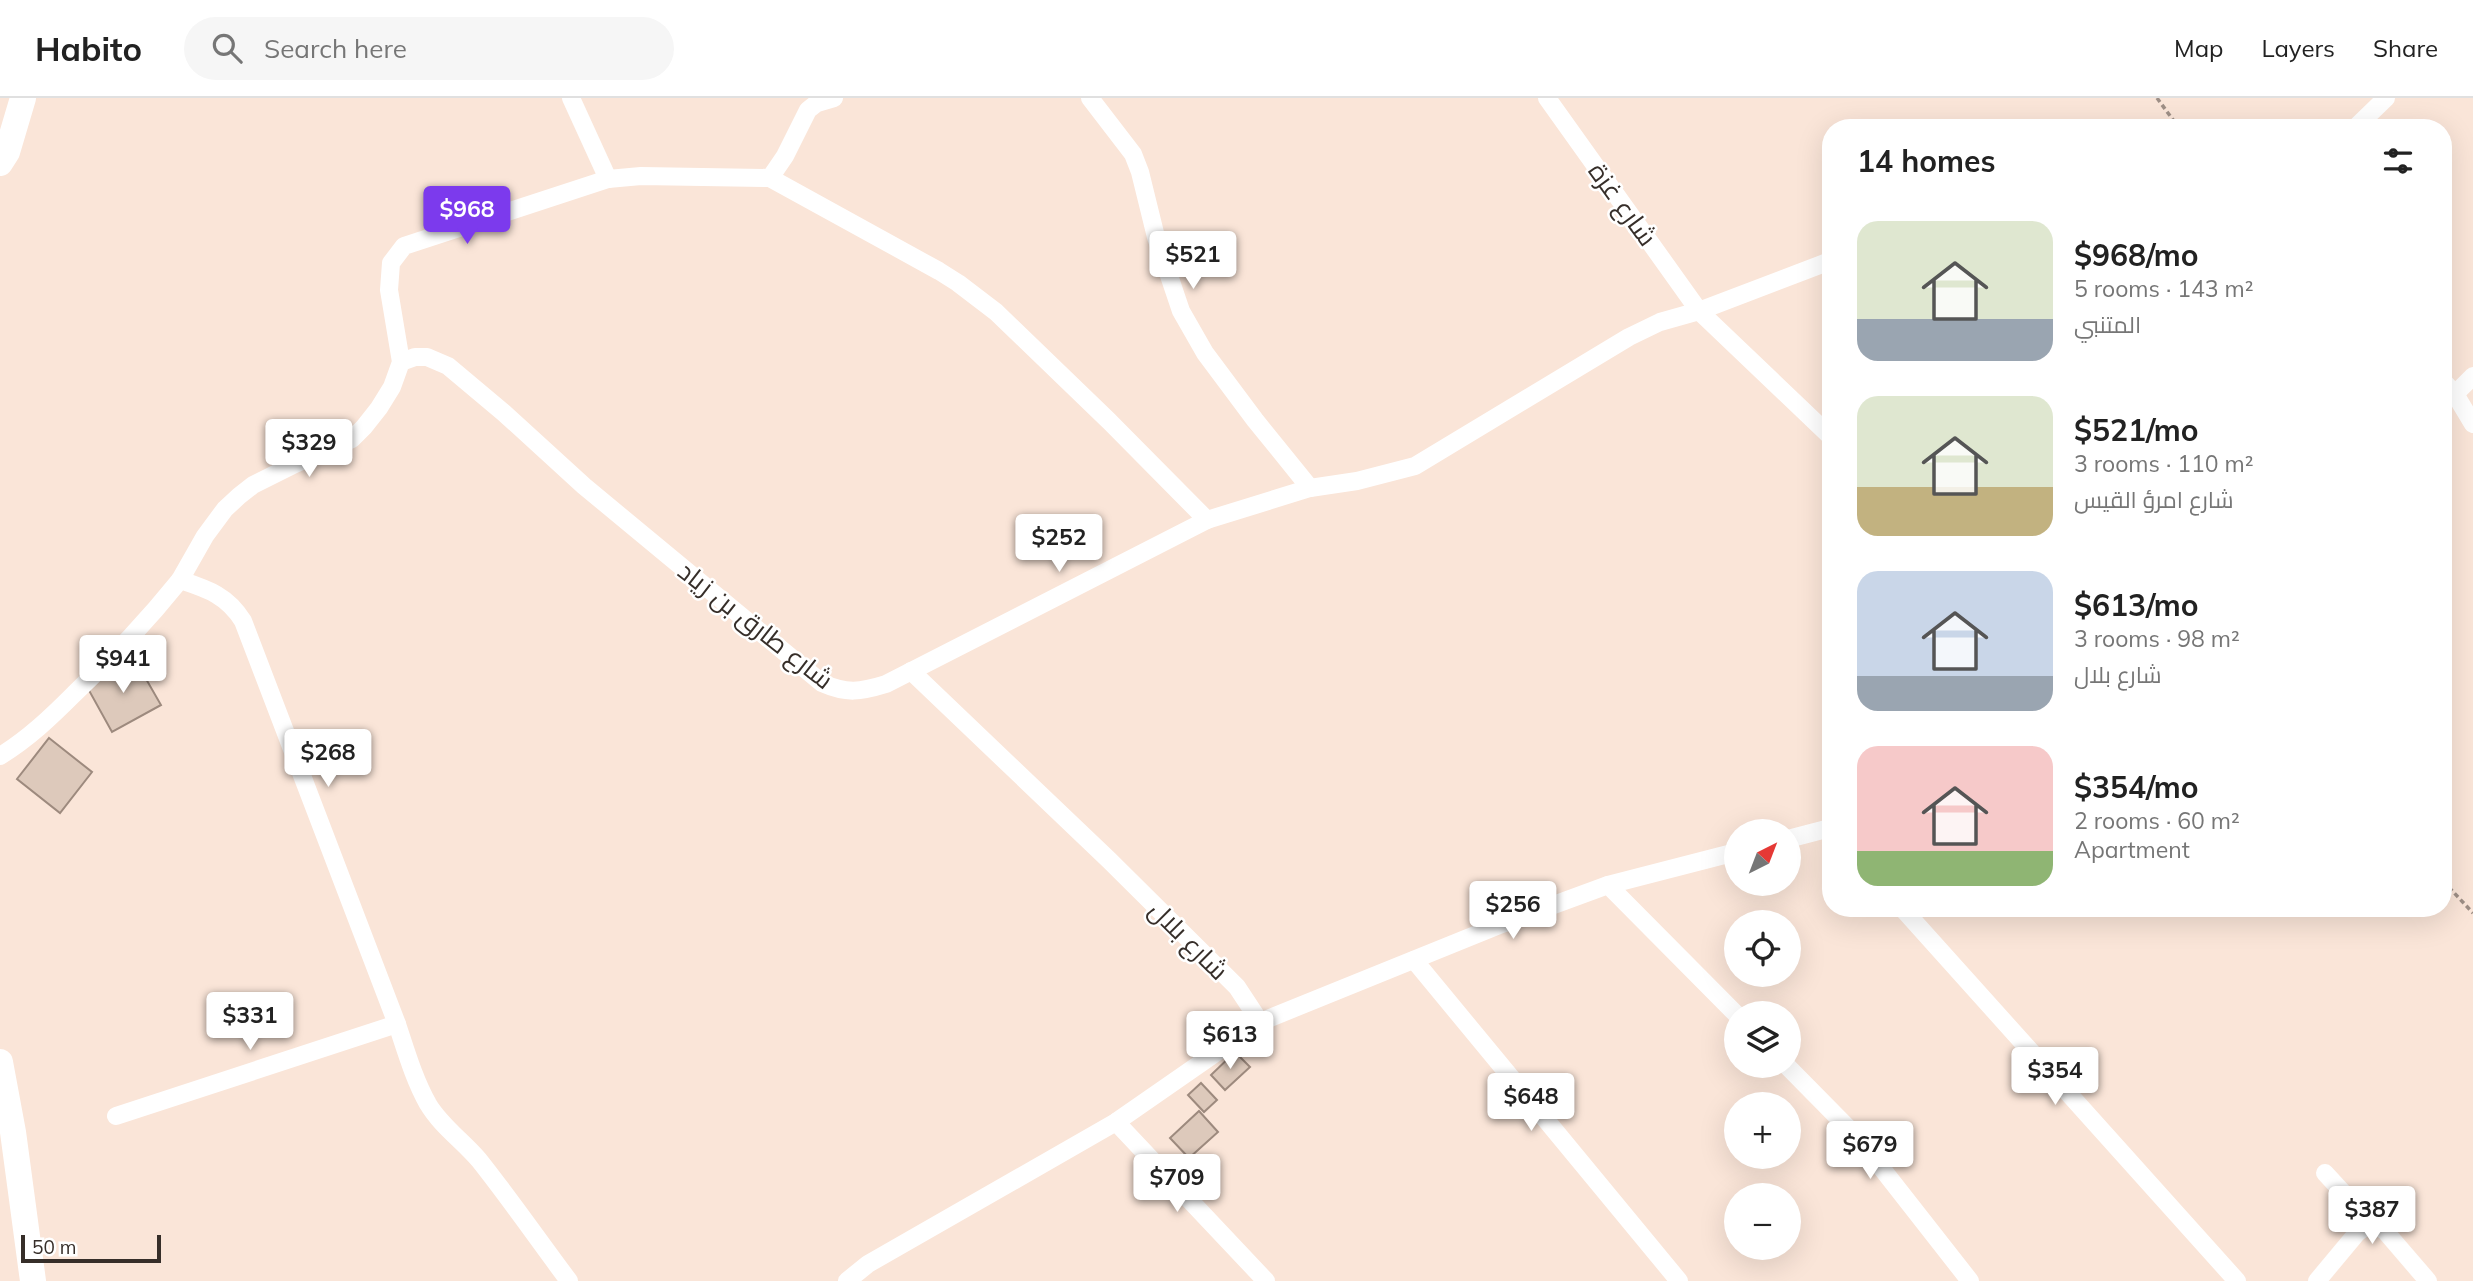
<!DOCTYPE html>
<meta charset="utf-8">
<style>
body{margin:0;font-family:Mulish,Cairo,sans-serif;background:#f6f6f6;color:#222;height:100vh;display:flex;flex-direction:column;font-size:26px;white-space:nowrap}
*{box-sizing:border-box;margin:0}
p{font-size:23px;color:#767676}
.icon{flex:none;width:38px;height:38px;fill:none;stroke:currentColor;stroke-width:2;stroke-linecap:round;stroke-linejoin:round}
.map{position:relative;flex:1;overflow:hidden}
.side{position:absolute;left:1822px;top:21px;width:630px;height:798px;display:flex;flex-direction:column;background:#fff;border-radius:28px;box-shadow:0 7px 28px #0002}
.side>*{flex:none}
.needle{width:46px;rotate:42deg}
.tools{position:absolute;left:1724px;top:721px;display:grid;gap:14px}
.tools a{display:grid;place-items:center;width:77px;height:77px;border-radius:50%;background:#fff;box-shadow:0 7px 28px #0002;font-size:35px}
.scale{position:absolute;left:21px;bottom:18px;width:140px;box-sizing:border-box;padding-left:7px;border:4px solid #362e29;border-top:0;font-size:19px;line-height:24px;white-space:nowrap;color:#362e29;-webkit-text-stroke:5px #fff;paint-order:stroke}
.price{position:absolute;translate:-50% -60px;padding:0 16px;border-radius:7px;background:#fff;color:#222;font-size:23px;line-height:46px;filter:drop-shadow(0 2px 4px #0008)}
.price::after{content:'';position:absolute;left:50%;top:42px;width:21px;height:16px;margin-left:-10px;background:inherit;clip-path:polygon(0 0,100% 0,50% 100%)}
.price.active{background:#7c3aed;color:#fff}
ul{padding:0;list-style:none}
li{display:flex;align-items:center;gap:21px;height:175px;padding:0 35px}
li span{display:grid;place-items:center;flex:none;width:196px;height:140px;border-radius:21px;color:#555}
li>.icon{margin-inline-start:auto}
span .icon{width:84px;height:84px;fill:#fffc;stroke-width:1}
li b{font-size:30px}
h2{display:flex;justify-content:space-between;align-items:center;height:84px;padding:0 35px;font-size:30px}
header{display:flex;align-items:center;gap:42px;box-sizing:border-box;height:98px;padding:0 35px;background:#fff;border-bottom:2px solid #e0e0e0}
header strong{font-size:33px}
nav{display:flex;gap:38px;margin-inline-start:auto;font-size:24px}
.search{width:490px;height:63px;background:#f6f6f6;display:flex;align-items:center;gap:18px;box-sizing:border-box;padding:0 24px;border-radius:38px;color:#767676;font-size:26px}
.map>svg:first-child{display:block}
</style>
<header>
<strong>Habito</strong>
<div class="search"><svg class="icon" aria-label="search" viewBox="0 0 24 24"><circle cx="10" cy="10" r="6"/><path d="M15 15l6 6"/></svg>Search here</div>
<nav><a>Map</a><a>Layers</a><a>Share</a></nav>
</header>
<div class="map">
<svg width="2473" height="1183" viewBox="0 0 2473 1183">
<rect width="100%" height="100%" fill="#fae5d8"/>
<g fill="#ddc9bb" stroke="#9d8a7e" stroke-width="2">
<polygon points="134,560 161,607 112,634 86,587"/>
<polygon points="49,640 92,674 60,715 17,681"/>
<polygon points="1235,954 1250,969 1225,992 1211,977"/>
<polygon points="1201,985 1217,1002 1204,1014 1188,997"/>
<polygon points="1199,1013 1218,1034 1189,1060 1170,1040"/>
</g>
<g fill="none" stroke-linecap="round" stroke-linejoin="round">
<g stroke="#9e8f86" stroke-width="3.5" stroke-dasharray="5 3.5" stroke-linecap="butt">
<polyline points="2157,0 2179,30"/>
<polyline points="2443,783 2473,815"/>
</g>
<g stroke="#fff" stroke-width="18">
<polyline points="571,0 608,81"/>
<polyline points="1090,0 1133,56 1140,74 1156,139 1181,213 1205,255 1255,322 1310,390"/>
<polyline points="1547,0 1699,213 1830,163"/>
<polyline points="2355,30 2386,0"/>
<polyline points="770,80 785,58 808,12 817,5 834,0"/>
<polyline points="2443,283 2455,296 2473,326"/>
<polyline points="2455,296 2473,278"/>
<polyline points="1207,422 1310,390 1357,383 1415,368 1629,239 1660,224 1699,213 1830,338"/>
<path d="M180,482L205,438L225,411L239,398L253,387L295,366L352,341L364,329L379,310L392,289L401,264L389,192L391,165L404,148L608,81L641,78L770,80L939,173L958,185L996,214L1109,323L1207,422L886,586C860,594 847,596 822,585L584,388L504,315L448,268L427,259H415L401,264"/>
<path d="M0,658C28,641 51,619 74,596C112,560 147,523 180,482C207,491 227,497 243,523L397,926C406,953 414,981 428,1006C441,1028 463,1043 479,1062C510,1101 539,1143 569,1183"/>
<polyline points="1788,741 1830,730"/>
<polyline points="1608,787 1736,754"/>
<polyline points="1902,810 2237,1183"/>
<polyline points="1414,862 1679,1183"/>
<polyline points="1260,924 1502,826 1608,787 1736,916"/>
<polyline points="1787,968 1858,1040 1970,1183"/>
<polyline points="116,1018 397,926"/>
<polyline points="1116,1024 1266,1183"/>
<polyline points="2325,1075 2371,1125"/>
<polyline points="847,1183 868,1166 1116,1024 1260,924 1237,889 1109,762 911,573"/>
<polyline points="2317,1183 2357,1135 2371,1125 2385,1133 2428,1183"/>
</g>
<g stroke="#fff" stroke-width="26">
<polyline points="0,65 7,54 23,0"/>
<polyline points="0,964 13,1034 33,1183"/>
</g>
</g>
<g text-anchor="middle" dominant-baseline="central" stroke-width="5" stroke-linejoin="round" paint-order="stroke">
<g font-size="26" fill="#362e29" stroke="#fff">
<text transform="translate(1623 106) rotate(54)">شارع غزة</text>
<text transform="translate(756 527) rotate(38)">شارع طارق بن زياد</text>
<text transform="translate(1189 842) rotate(45)">شارع بلال</text>
</g>
</g>
</svg>
<div class="tools">
<a><svg class="needle" viewBox="-14 -14 28 28"><path d="M0-13l5 13h-10z" fill="#e53935"/><path d="M0 13l5-13h-10z" fill="#767676"/></svg></a>
<a><svg class="icon" aria-label="locate" viewBox="0 0 24 24"><circle cx="12" cy="12" r="6"/><path d="M12 2v4M12 18v4M2 12h4M18 12h4"/></svg></a>
<a><svg class="icon" aria-label="layers" viewBox="0 0 24 24"><path d="M12 4l9 5-9 5-9-5zM3 14l9 5 9-5"/></svg></a>
<a>+</a>
<a>−</a>
</div>
<div class="scale">50 m</div>
<b class="price active" style="left:467px;top:148px">$968</b>
<b class="price" style="left:1193px;top:193px">$521</b>
<b class="price" style="left:309px;top:381px">$329</b>
<b class="price" style="left:1059px;top:476px">$252</b>
<b class="price" style="left:123px;top:597px">$941</b>
<b class="price" style="left:328px;top:691px">$268</b>
<b class="price" style="left:1513px;top:843px">$256</b>
<b class="price" style="left:250px;top:954px">$331</b>
<b class="price" style="left:1230px;top:973px">$613</b>
<b class="price" style="left:2055px;top:1009px">$354</b>
<b class="price" style="left:1531px;top:1035px">$648</b>
<b class="price" style="left:1870px;top:1083px">$679</b>
<b class="price" style="left:1177px;top:1116px">$709</b>
<b class="price" style="left:2372px;top:1148px">$387</b>
<section class="side">
<h2>14 homes<svg class="icon" aria-label="filters" viewBox="0 0 24 24"><path d="M4 7h16M4 17h16"/><circle cx="9" cy="7" r="2"/><circle cx="15" cy="17" r="2"/></svg></h2>
<ul>
<li><span style="background:linear-gradient(#dfe7d0 70%,#9aa5b1 0)"><svg class="icon" aria-label="home" viewBox="0 0 24 24"><path d="M3 11l9-7 9 7M6 9v11h12V9"/></svg></span><div><b>$968/mo</b><p>5 rooms · 143 m²</p><p>المتنبي</p></div></li>
<li><span style="background:linear-gradient(#dfe7d0 65%,#c2b280 0)"><svg class="icon" aria-label="home" viewBox="0 0 24 24"><path d="M3 11l9-7 9 7M6 9v11h12V9"/></svg></span><div><b>$521/mo</b><p>3 rooms · 110 m²</p><p>شارع امرؤ القيس</p></div></li>
<li><span style="background:linear-gradient(#c9d6e8 75%,#9aa5b1 0)"><svg class="icon" aria-label="home" viewBox="0 0 24 24"><path d="M3 11l9-7 9 7M6 9v11h12V9"/></svg></span><div><b>$613/mo</b><p>3 rooms · 98 m²</p><p>شارع بلال</p></div></li>
<li><span style="background:linear-gradient(#f6c9c9 75%,#8fb573 0)"><svg class="icon" aria-label="home" viewBox="0 0 24 24"><path d="M3 11l9-7 9 7M6 9v11h12V9"/></svg></span><div><b>$354/mo</b><p>2 rooms · 60 m²</p><p>Apartment</p></div></li>
</ul>
</section>
</div>
